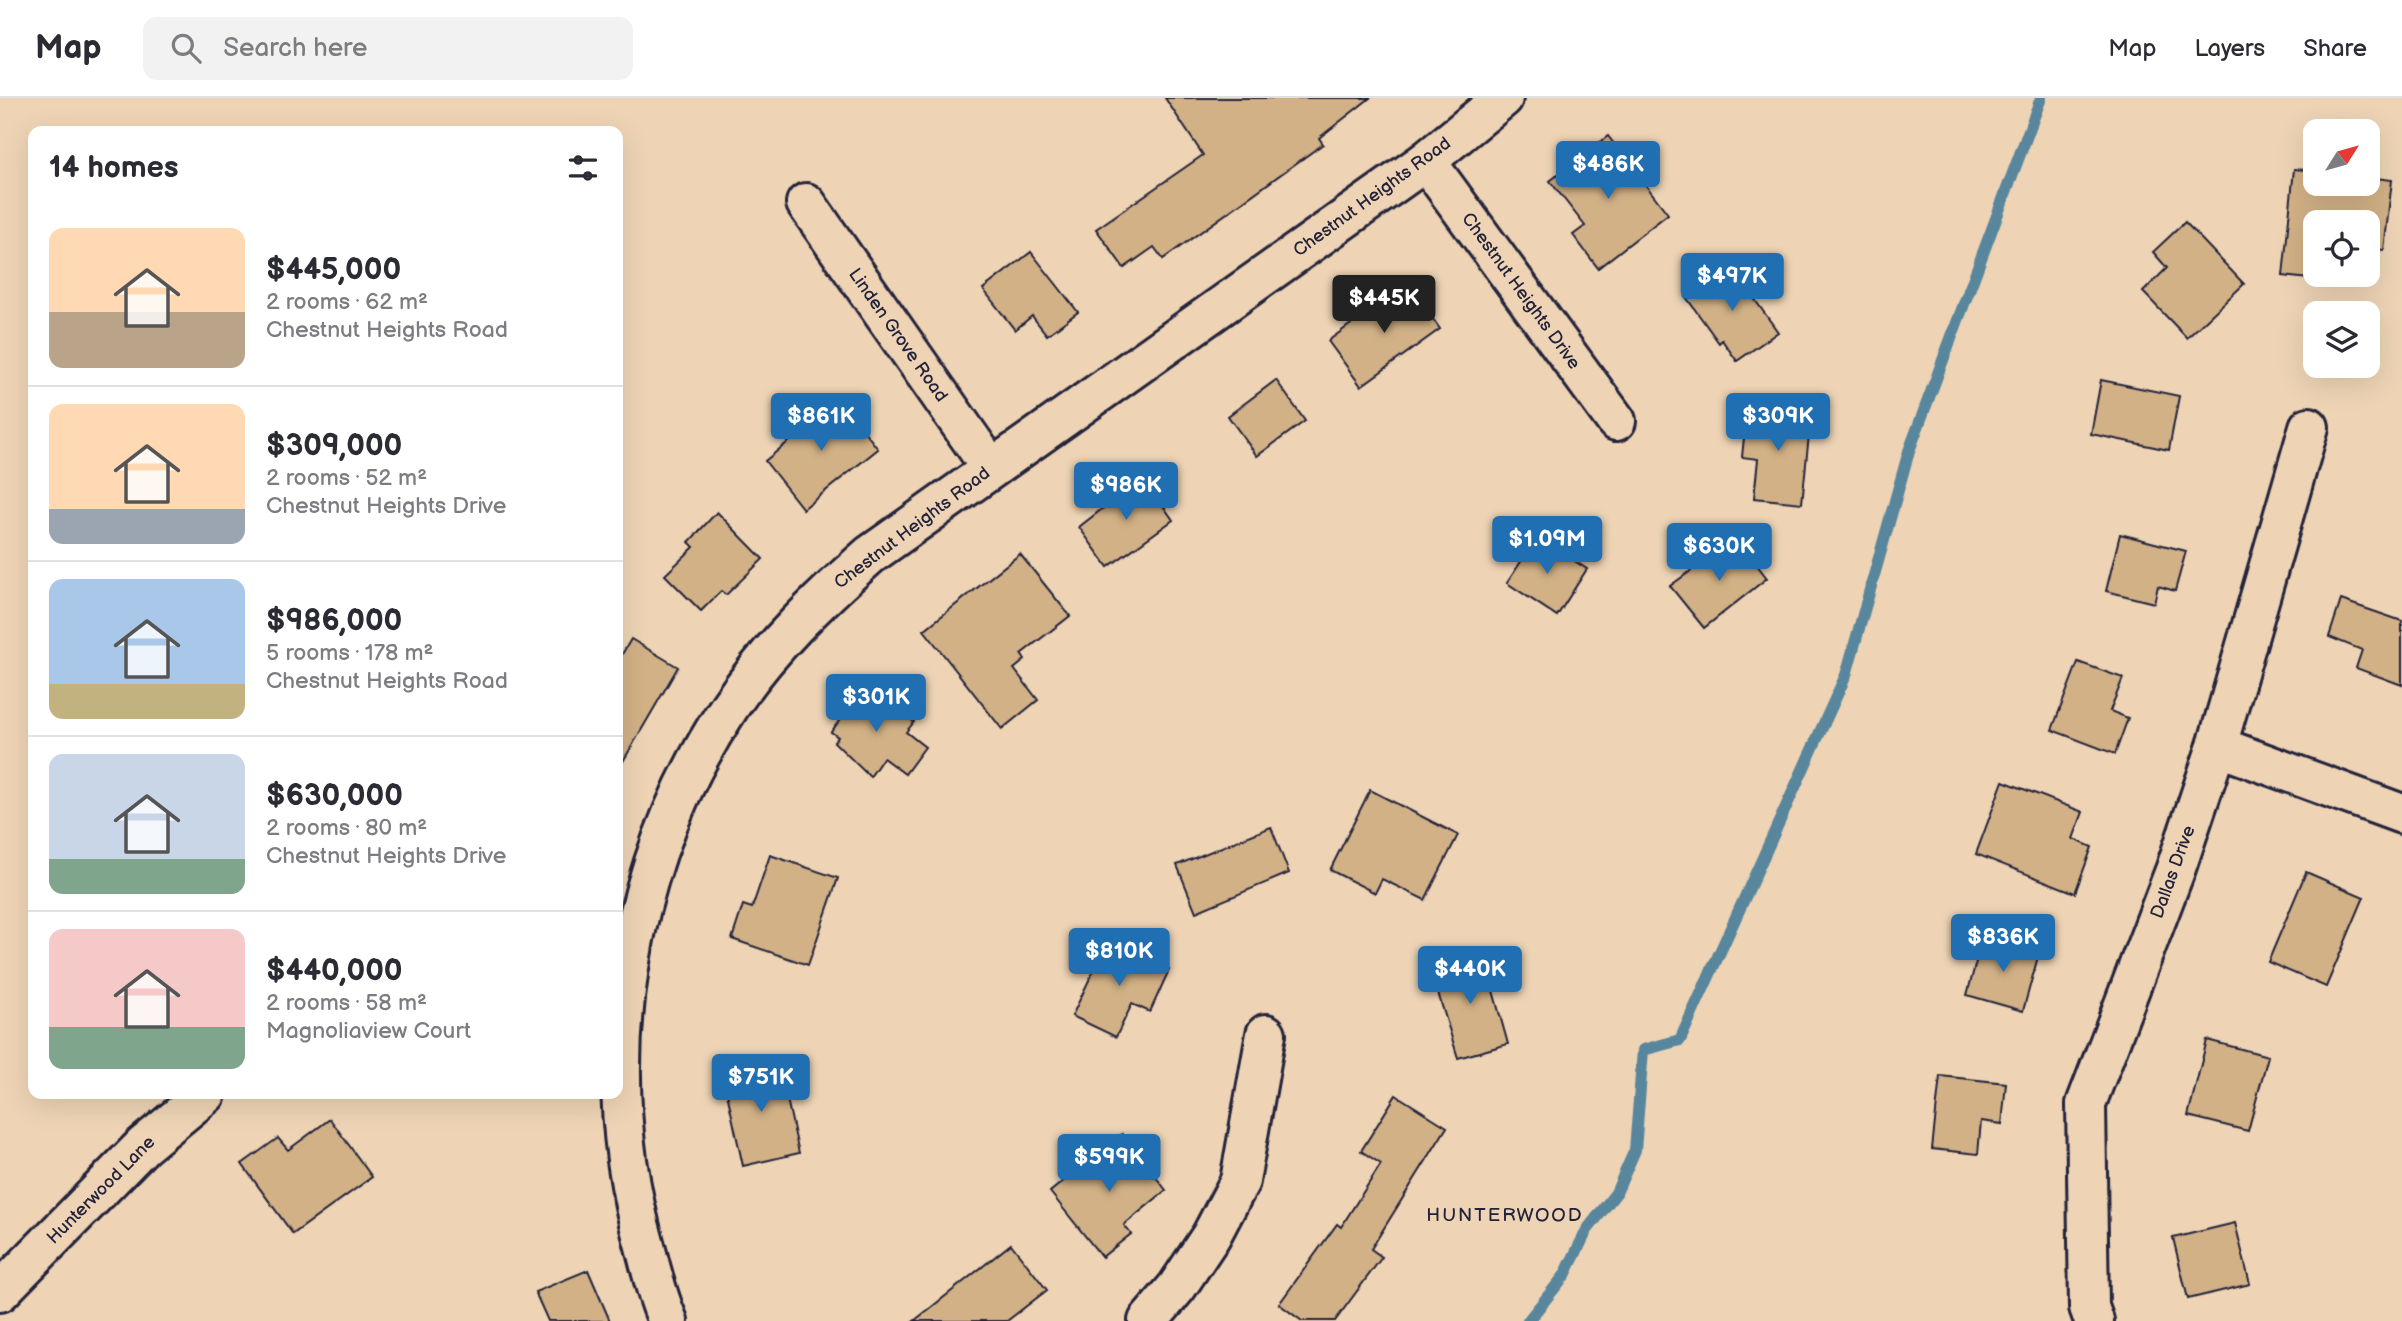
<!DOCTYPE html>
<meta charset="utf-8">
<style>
body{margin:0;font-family:"Balsamiq Sans",sans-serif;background:#f2f2f3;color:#2b2b33;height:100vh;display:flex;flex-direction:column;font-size:26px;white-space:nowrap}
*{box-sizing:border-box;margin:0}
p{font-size:23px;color:#7c7c81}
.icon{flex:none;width:38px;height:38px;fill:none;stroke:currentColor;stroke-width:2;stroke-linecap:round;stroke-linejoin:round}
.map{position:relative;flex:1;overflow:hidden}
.sheet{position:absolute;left:28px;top:28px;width:595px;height:973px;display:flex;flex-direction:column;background:#fff;border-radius:14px;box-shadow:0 7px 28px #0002}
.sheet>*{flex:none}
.needle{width:46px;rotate:53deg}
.buttons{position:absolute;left:2303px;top:21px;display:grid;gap:14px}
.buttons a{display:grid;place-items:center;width:77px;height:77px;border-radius:14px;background:#fff;box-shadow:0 7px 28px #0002;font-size:35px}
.price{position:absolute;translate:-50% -60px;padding:0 16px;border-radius:7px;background:#1f6fb2;color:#fff;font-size:23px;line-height:46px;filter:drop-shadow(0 2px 4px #0008)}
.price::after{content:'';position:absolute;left:50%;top:42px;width:21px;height:16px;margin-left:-10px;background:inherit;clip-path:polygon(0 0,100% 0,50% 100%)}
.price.current{background:#222;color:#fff}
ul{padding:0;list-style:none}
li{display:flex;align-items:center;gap:21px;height:175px;padding:0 21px}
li+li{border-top:2px solid #e1e1e2}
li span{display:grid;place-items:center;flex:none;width:196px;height:140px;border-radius:14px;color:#555}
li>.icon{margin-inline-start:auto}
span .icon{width:84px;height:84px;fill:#fffc;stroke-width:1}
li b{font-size:30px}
h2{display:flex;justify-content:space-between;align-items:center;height:84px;padding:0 21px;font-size:30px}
header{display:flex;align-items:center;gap:42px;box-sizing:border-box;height:98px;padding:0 35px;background:#fff;border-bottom:2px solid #e1e1e2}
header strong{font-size:33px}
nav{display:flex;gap:38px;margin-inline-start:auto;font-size:24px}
.search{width:490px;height:63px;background:#f2f2f3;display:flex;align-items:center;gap:18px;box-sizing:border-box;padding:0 24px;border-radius:14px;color:#7c7c81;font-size:26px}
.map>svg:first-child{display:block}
</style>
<header>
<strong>Map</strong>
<div class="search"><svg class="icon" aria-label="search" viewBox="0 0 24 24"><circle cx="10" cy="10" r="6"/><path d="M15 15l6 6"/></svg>Search here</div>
<nav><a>Map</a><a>Layers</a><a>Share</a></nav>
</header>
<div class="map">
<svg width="2402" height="1223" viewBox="0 0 2402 1223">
<rect width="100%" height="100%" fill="#eed4b5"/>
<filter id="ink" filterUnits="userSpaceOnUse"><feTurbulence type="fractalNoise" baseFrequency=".0143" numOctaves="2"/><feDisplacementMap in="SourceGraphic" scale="14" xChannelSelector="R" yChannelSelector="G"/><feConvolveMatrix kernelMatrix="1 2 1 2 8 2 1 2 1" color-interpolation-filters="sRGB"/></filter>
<g filter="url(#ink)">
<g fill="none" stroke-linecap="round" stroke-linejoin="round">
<polyline stroke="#59869d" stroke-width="12" points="1528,1223 1565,1177 1587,1132 1616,1095 1635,1052 1643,952 1680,942 1846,577 1909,353 2041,0"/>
</g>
<g fill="#d2b186" stroke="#22223b" stroke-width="2">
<polygon points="1165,0 1370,0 1319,40 1323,46 1163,161 1154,149 1124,170 1096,131 1203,57"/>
<polygon points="1608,38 1668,116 1598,170 1573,137 1585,128 1550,83"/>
<polygon points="2294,71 2315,73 2315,86 2368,86 2368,79 2392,82 2384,152 2368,151 2368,124 2315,124 2315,177 2326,177 2326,183 2283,178"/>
<polygon points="2185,124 2244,186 2187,240 2143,194 2167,170 2153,154"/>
<polygon points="1031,154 1078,214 1047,237 1032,218 1015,232 983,191"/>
<polygon points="1730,167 1778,234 1737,263 1722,242 1719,245 1686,199"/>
<polygon points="1407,185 1440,231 1361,288 1328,243"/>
<polygon points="1276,282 1305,323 1257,358 1228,318"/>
<polygon points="2101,282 2179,298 2169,352 2091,336"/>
<polygon points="837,298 878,351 803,411 765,363 793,340 790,336"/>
<polygon points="1747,310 1811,317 1802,405 1754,400 1758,361 1742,359"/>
<polygon points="1143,379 1173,422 1108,469 1079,429"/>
<polygon points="717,414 763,461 726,497 721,493 701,513 665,477 694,449 689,444"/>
<polygon points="2120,436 2186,453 2175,493 2158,488 2154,505 2106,493"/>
<polygon points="1537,439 1587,471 1557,518 1507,485"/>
<polygon points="1736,440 1767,480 1704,530 1670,488"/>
<polygon points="1020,456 1070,518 1021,556 1025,562 1014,571 1038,602 1002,631 924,532"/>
<polygon points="2341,502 2402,523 2402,587 2356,570 2362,552 2329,539"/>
<polygon points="631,541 678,569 618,672 618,563"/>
<polygon points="2078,564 2123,580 2110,613 2128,620 2115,656 2052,632"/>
<polygon points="865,588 914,624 906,634 925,649 905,676 883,660 870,679 834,644 838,639 831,634"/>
<polygon points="2003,683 2083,714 2073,741 2092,749 2075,795 1976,756"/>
<polygon points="1370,692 1458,737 1425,802 1382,781 1375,795 1330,772"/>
<polygon points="1271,729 1289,775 1196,814 1177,767"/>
<polygon points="770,757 838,780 808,867 732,841 743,807 752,810"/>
<polygon points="2306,774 2364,799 2326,889 2268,864"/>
<polygon points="1983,838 2039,855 2023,913 1967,897"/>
<polygon points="1108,842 1169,872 1150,914 1132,906 1116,939 1072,918"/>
<polygon points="1483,857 1508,946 1458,960 1431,872"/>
<polygon points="2207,942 2268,958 2248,1033 2188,1018"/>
<polygon points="779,965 799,1055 743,1068 723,977"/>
<polygon points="1940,978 2006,985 2002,1026 1981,1023 1978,1056 1932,1051"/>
<polygon points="1396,997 1447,1029 1371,1151 1382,1159 1335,1223 1302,1223 1279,1206 1337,1126 1341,1129 1381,1066 1361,1053"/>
<polygon points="330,1021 372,1079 293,1136 242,1066 278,1040 288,1052"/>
<polygon points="1122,1036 1166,1092 1124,1127 1131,1136 1102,1159 1050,1094"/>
<polygon points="2235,1125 2250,1186 2188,1201 2173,1140"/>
<polygon points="1011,1146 1047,1192 1007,1223 914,1223"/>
<polygon points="588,1172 610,1223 548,1223 535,1194"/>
</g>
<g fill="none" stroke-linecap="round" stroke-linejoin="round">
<g stroke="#22223b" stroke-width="44">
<g id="minor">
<polyline points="1426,63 1616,323"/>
<polyline points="806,105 991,370"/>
<polyline points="2217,648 2402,716"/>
<polyline points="0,1194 143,1048 206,996"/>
<path d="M668,1223C658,1200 652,1176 646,1152C594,969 624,767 730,608C769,550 818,503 870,457L1426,63L1503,0"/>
<polyline points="1148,1223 1177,1189 1211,1138 1240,1083 1266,936"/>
<polyline points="2094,1223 2089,1209 2086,1006 2176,770 2217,648 2309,329"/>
</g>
</g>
<use href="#minor" stroke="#eed4b5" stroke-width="38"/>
</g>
</g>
<g text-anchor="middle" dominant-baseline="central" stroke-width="5" stroke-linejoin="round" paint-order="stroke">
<g font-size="18" fill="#22223b" stroke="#eed4b5">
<text transform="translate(1372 99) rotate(-36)">Chestnut Heights Road</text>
<text transform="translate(1521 193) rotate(54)">Chestnut Heights Drive</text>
<text transform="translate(898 237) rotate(55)">Linden Grove Road</text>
<text transform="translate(912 430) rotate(-37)">Chestnut Heights Road</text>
<text transform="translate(2173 774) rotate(-70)">Dallas Drive</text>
<text transform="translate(101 1092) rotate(-45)">Hunterwood Lane</text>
</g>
<g font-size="19" letter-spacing="2" fill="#22223b" stroke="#eed4b5">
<text x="1505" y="1117">HUNTERWOOD</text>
</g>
</g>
</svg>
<div class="buttons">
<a><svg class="needle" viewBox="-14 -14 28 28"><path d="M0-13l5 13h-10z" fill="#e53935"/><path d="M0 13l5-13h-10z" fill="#7c7c81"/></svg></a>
<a><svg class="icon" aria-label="locate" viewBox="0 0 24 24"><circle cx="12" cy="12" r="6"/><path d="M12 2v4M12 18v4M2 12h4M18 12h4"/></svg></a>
<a><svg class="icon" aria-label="layers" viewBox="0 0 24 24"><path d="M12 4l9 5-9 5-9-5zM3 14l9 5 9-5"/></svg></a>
</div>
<b class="price" style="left:1608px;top:103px">$486K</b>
<b class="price" style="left:1732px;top:215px">$497K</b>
<b class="price current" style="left:1384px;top:237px">$445K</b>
<b class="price" style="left:821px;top:355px">$861K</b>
<b class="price" style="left:1778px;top:355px">$309K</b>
<b class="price" style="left:1126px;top:424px">$986K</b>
<b class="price" style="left:1547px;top:478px">$1.09M</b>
<b class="price" style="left:1719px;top:485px">$630K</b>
<b class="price" style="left:876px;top:636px">$301K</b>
<b class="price" style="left:2003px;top:876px">$836K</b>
<b class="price" style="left:1119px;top:890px">$810K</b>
<b class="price" style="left:1470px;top:908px">$440K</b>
<b class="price" style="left:761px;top:1016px">$751K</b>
<b class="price" style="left:1109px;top:1096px">$599K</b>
<section class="sheet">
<h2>14 homes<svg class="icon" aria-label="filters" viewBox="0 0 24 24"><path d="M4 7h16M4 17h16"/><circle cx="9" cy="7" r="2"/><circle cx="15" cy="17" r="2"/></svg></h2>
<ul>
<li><span style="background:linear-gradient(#ffd9b3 60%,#b9a48a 0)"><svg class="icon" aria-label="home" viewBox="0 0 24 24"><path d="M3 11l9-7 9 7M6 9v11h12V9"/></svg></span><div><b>$445,000</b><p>2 rooms · 62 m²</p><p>Chestnut Heights Road</p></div></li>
<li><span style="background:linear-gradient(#ffd9b3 75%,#9aa5b1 0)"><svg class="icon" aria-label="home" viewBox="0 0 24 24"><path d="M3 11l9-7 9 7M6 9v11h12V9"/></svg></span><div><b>$309,000</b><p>2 rooms · 52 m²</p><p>Chestnut Heights Drive</p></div></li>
<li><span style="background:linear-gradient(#a9c7e8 75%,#c2b280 0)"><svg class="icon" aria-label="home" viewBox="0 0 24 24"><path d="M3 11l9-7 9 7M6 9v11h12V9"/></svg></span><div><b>$986,000</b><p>5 rooms · 178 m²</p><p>Chestnut Heights Road</p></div></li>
<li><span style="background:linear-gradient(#c9d6e8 75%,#7fa58c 0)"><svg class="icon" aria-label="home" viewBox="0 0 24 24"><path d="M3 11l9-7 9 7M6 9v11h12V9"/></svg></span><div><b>$630,000</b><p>2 rooms · 80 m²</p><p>Chestnut Heights Drive</p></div></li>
<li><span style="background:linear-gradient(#f6c9c9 70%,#7fa58c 0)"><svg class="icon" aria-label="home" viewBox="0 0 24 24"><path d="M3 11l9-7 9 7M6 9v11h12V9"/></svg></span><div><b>$440,000</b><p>2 rooms · 58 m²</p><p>Magnoliaview Court</p></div></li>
</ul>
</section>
</div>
